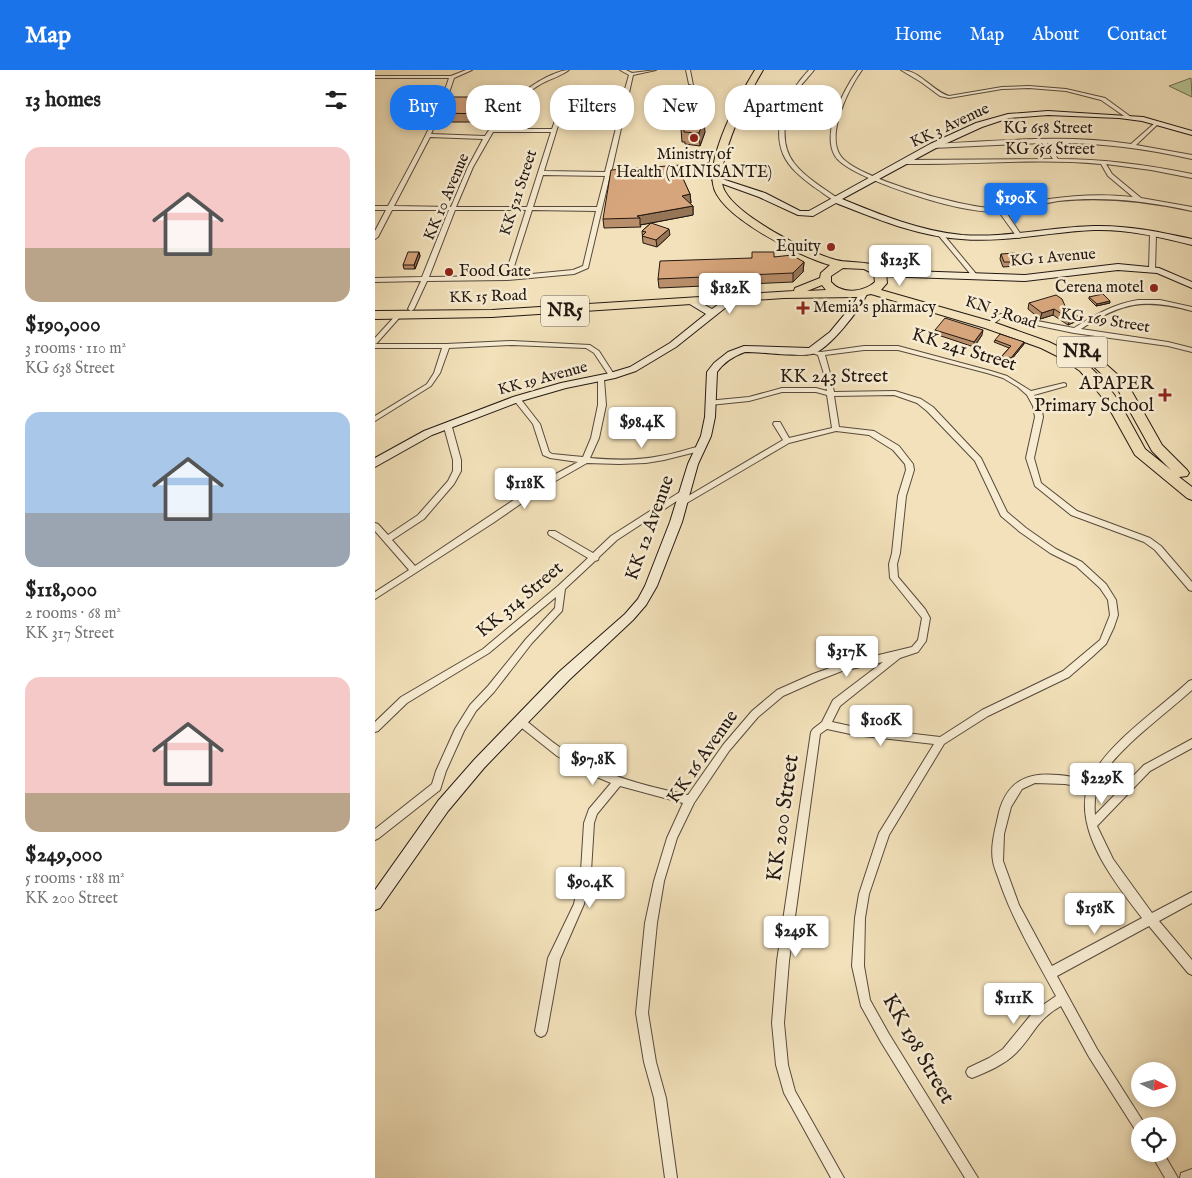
<!DOCTYPE html>
<meta charset="utf-8">
<style>
body{margin:0;font-family:"IM FELL English",serif;background:#f2f2f2;color:#222;height:100vh;display:flex;flex-direction:column;font-size:19px;white-space:nowrap}
*{box-sizing:border-box;margin:0}
p{font-size:16px;color:#767676}
.icon{flex:none;width:28px;height:28px;fill:none;stroke:currentColor;stroke-width:2;stroke-linecap:round;stroke-linejoin:round}
.map{position:relative;flex:1;overflow:hidden}
.side{display:flex;flex-direction:column;background:#fff;width:375px}
.side>*{flex:none}
.hud{position:absolute;left:15px;top:15px;width:475px;height:45px;display:flex;gap:10px}
.needle{width:32px;rotate:96deg}
.buttons{position:absolute;left:756px;top:992px;display:grid;gap:10px}
.buttons a{display:grid;place-items:center;width:45px;height:45px;border-radius:50%;background:#fff;box-shadow:0 2px 8px #0003;font-size:25px}
.price{position:absolute;translate:-50% -42px;padding:0 11px;border-radius:5px;background:#fff;color:#222;font-size:16px;line-height:32px;filter:drop-shadow(0 1px 2px #0008)}
.price::after{content:'';position:absolute;left:50%;top:30px;width:15px;height:11px;margin-left:-8px;background:inherit;clip-path:polygon(0 0,100% 0,50% 100%)}
.price.active{background:#1a73e8;color:#fff}
ul{padding:0;list-style:none}
li{display:grid;align-content:center;gap:10px;height:265px;padding:0 25px}
li span{display:grid;place-items:center;height:155px;border-radius:15px;color:#555}
li>.icon{margin-inline-start:auto}
span .icon{width:90px;height:90px;fill:#fffc;stroke-width:1}
li b{font-size:21px}
h2{display:flex;justify-content:space-between;align-items:center;height:60px;padding:0 25px;font-size:21px}
.chip{padding:0 18px;border-radius:20px;background:#fff;box-shadow:0 2px 8px #0003;font-size:18px;line-height:45px}
.chip.active{background:#1a73e8;color:#fff}
header{display:flex;align-items:center;gap:30px;box-sizing:border-box;height:70px;padding:0 25px;background:#1a73e8;color:#fff}
header strong{font-size:24px}
nav{display:flex;gap:28px;margin-inline-start:auto;font-size:18px}
main{display:flex;flex:1;min-height:0}
.map>svg:first-child{display:block}
</style>
<header>
<strong>Map</strong>
<nav><a>Home</a><a>Map</a><a>About</a><a>Contact</a></nav>
</header>
<main>
<section class="side">
<h2>13 homes<svg class="icon" aria-label="filters" viewBox="0 0 24 24"><path d="M4 7h16M4 17h16"/><circle cx="9" cy="7" r="2"/><circle cx="15" cy="17" r="2"/></svg></h2>
<ul>
<li><span style="background:linear-gradient(#f6c9c9 65%,#b9a48a 0)"><svg class="icon" aria-label="home" viewBox="0 0 24 24"><path d="M3 11l9-7 9 7M6 9v11h12V9"/></svg></span><div><b>$190,000</b><p>3 rooms · 110 m²</p><p>KG 638 Street</p></div></li>
<li><span style="background:linear-gradient(#a9c7e8 65%,#9aa5b1 0)"><svg class="icon" aria-label="home" viewBox="0 0 24 24"><path d="M3 11l9-7 9 7M6 9v11h12V9"/></svg></span><div><b>$118,000</b><p>2 rooms · 68 m²</p><p>KK 317 Street</p></div></li>
<li><span style="background:linear-gradient(#f6c9c9 75%,#b9a48a 0)"><svg class="icon" aria-label="home" viewBox="0 0 24 24"><path d="M3 11l9-7 9 7M6 9v11h12V9"/></svg></span><div><b>$249,000</b><p>5 rooms · 188 m²</p><p>KK 200 Street</p></div></li>
</ul>
</section>
<div class="map">
<svg width="817" height="1108" viewBox="0 0 817 1108">
<rect width="100%" height="100%" fill="#f2e1ba"/>
<filter id="stains"><feTurbulence type="fractalNoise" baseFrequency=".004" numOctaves="4"/><feColorMatrix values="0 0 0 0 .2 0 0 0 0 .09 0 0 0 0 .02 0 0 0 .5 -.17"/></filter>
<radialGradient id="worn" r=".72"><stop offset=".6" stop-color="#630" stop-opacity="0"/><stop offset="1" stop-color="#630" stop-opacity=".3"/></radialGradient>
<polygon fill="#b6c493" stroke="#6c6e52" points="816,8 817,27 794,16"/>
<g fill="none" stroke-linecap="round" stroke-linejoin="round">
<g stroke="#574a3c" stroke-width="2">
<g id="street">
<path d="M91,0H97L79,8L73,26L56,64L110,66C126,42 144,21 172,7C179,4 186,0 194,0C186,6 175,9 166,14C147,25 132,41 120,59H177L182,45L206,21L250,19L254,5L245,0H251L257,3L281,0L258,5L236,103L237,104L235,105L213,198L199,204L132,210L52,211L39,239L36,241L33,239L46,211L0,212V208L47,207L74,140H17L3,167L0,169V161L11,140H0V136H13C35,95 60,53 74,8H0V6H76ZM250,22L230,102L169,101L186,46L209,23ZM118,62H176L152,137H81L98,97ZM55,67L108,69L93,97L76,137L19,136ZM168,105L230,106L222,137H158ZM80,140H151L130,206L54,207ZM157,140L221,141L208,196L198,200L136,206Z"/>
<polygon points="311,0 315,0 318,15 314,14"/>
<path d="M434,0H439C433,8 425,15 420,24C409,43 404,74 419,93C431,108 448,118 464,129V131L462,132C454,128 447,122 439,117C427,108 414,98 408,84C396,54 414,21 434,0Z"/>
<path d="M483,0H487C474,18 451,63 465,85C479,108 590,138 618,138C637,139 655,133 674,129C701,125 730,124 758,127L733,106L726,94C661,88 596,95 531,94L528,92L531,90L678,89L667,73L558,78L555,76L558,74C624,71 690,64 756,74L781,52L783,53V54L761,75L817,85V89C769,78 722,72 672,73L683,89C728,89 773,95 817,104V108L776,100L731,94L737,104L766,128L817,137V141C772,131 729,126 683,131C665,134 648,140 630,141L647,166L644,168L642,167L624,142C610,142 596,140 582,137C558,132 472,106 460,86C446,63 469,19 483,0Z"/>
<path d="M526,0C545,0 557,21 574,26L627,17L654,16L691,19L730,28L756,47L752,48L726,30L691,21L654,18L627,19L574,28L565,26L546,12Z"/>
<polygon points="778,162 781,164 780,200 777,202 774,200 775,164"/>
<polygon points="564,164 568,164 602,205 602,207 598,207 564,166"/>
<path d="M763,230H785L817,237V241C770,228 747,232 706,259L793,272L817,278V282L793,276L699,263L626,248L614,257L611,255L621,245L626,244L699,258C720,245 738,234 763,230Z"/>
<polygon points="23,244 26,246 25,247 2,273 0,274 0,268 21,245"/>
<polygon points="137,271 215,275 224,281 240,306 239,307 235,307 219,283 211,278 137,275 74,278 65,303 56,316 0,351 0,346 52,314 59,303 67,278 0,278 0,274 71,274"/>
<path d="M489,276H523L616,301L632,306L656,321L689,313L691,314V316L659,325L666,336L668,347L659,388L666,413L702,441L775,468L786,476L817,512V521L814,520L780,480L769,472L696,445L660,416L651,388L660,347L658,336L652,325L643,317L628,308L612,303L523,280H489L450,285L456,307L459,322L520,321L546,329L558,337L606,388L632,442L651,458L681,479L707,492L731,514L741,530L743,545L739,557L731,574L717,587L694,607L613,646L569,674L514,765L494,824L490,848L489,896L495,930L514,964L603,1108H590L506,972L486,936L477,896L480,848L484,824L504,763L559,674L480,665L452,659L445,664L414,891L409,953L413,995L420,1021L469,1108H456L409,1023L401,995L397,953L402,891L436,662L438,659L447,652L458,630L508,592L467,601L444,610L408,626L383,647L354,681L319,733L302,768L289,811L282,853L273,943L281,992L291,1028L302,1108H290L279,1028L269,992L261,943L270,853L279,811L292,768L308,733L245,716L222,744L219,753L216,801L209,834L185,889L172,961L170,965L166,967L162,965L160,961L173,888L199,834L206,801L209,753L214,739L236,713L212,703L182,686L143,655L141,652L143,649L146,648L149,649C163,660 175,671 189,680C227,705 269,716 313,725L348,675L377,641L402,620L438,604L466,594L537,577L543,570L547,548L515,508L514,494L517,483L523,426L531,400L530,394L518,380L494,365L461,361L414,373L310,434L307,435L303,432L408,370L398,354L399,352H405L414,368L457,358L452,325L441,322H407L374,331L335,335L331,333L332,331L374,327L407,318H441L452,321L450,307L443,285L434,282V280L446,282ZM519,325L542,333L552,341L600,391L626,446L645,462L675,483L701,496L725,518L733,530L735,545L725,570L688,601L607,640L565,667L480,657L457,652L465,636L525,588L543,582L551,571L555,548L550,539L523,507L522,494L525,483L531,426L539,400L538,394L524,376L499,361L464,357L459,326Z"/>
<path d="M226,307L229,309L231,335L224,368L215,388C238,390 262,391 285,386C299,384 312,379 326,376L330,378L329,380L289,390L271,393L244,394L212,393L170,417L118,453L0,529V522L34,500L0,461V453L3,454L13,465L43,445L73,411L78,401V390L69,357L70,355H76L77,357L86,390V401L79,414L49,449L17,470L40,496L164,413L203,392L175,388L168,385L158,354L138,329L140,327H144L165,354L174,382L177,384L208,387L216,368L223,335V309Z"/>
<polygon points="308,420 312,423 311,425 242,470 224,487 223,490 220,491 190,519 187,541 157,573 119,622 101,641 89,661 71,701 65,720 4,768 0,770 0,759 57,714 61,701 80,659 95,635 113,616 151,569 180,538 181,527 114,583 32,633 3,661 0,662 0,652 26,627 108,579 183,516 213,488 174,465 173,463 174,461 180,461 218,483 236,466"/>
<path d="M817,610V620C791,644 740,680 725,710C720,721 719,733 720,745L769,695L817,669V678L775,701L722,756L738,789L777,843L817,822V833L784,851L817,890V905L813,903L774,856L682,906L722,979L769,1053L771,1056H765V1063L761,1061L714,987L686,936C661,950 659,965 641,983C629,995 612,1002 597,1008L593,1006L591,1002L593,998L614,988L628,979L659,941L681,926C661,889 639,853 625,813C623,806 619,798 618,791C615,775 621,757 624,742C637,694 677,703 715,710C732,673 784,639 814,611ZM660,713L690,714L712,718C700,764 741,814 767,848L677,896L644,835L628,791L629,764L636,737L647,719Z"/>
<polygon points="776,1084 789,1084 803,1108 790,1108"/>
<polygon points="817,1099 817,1108 805,1108 806,1103"/>
</g>
</g>
<g stroke="#231812" stroke-width="2">
<g id="secondary">
<path d="M673,41L768,47L817,61V65L767,51L744,48L673,45L634,48L607,57L561,78L467,129C506,145 545,161 587,165C632,168 675,157 719,156C752,155 785,162 817,169V175C785,167 752,159 719,160C674,162 630,173 586,169C542,166 502,149 461,133L438,146L423,145L384,127L337,110L344,108L390,123L425,141H434L555,74L601,53L633,44Z"/>
<polygon points="743,194 784,198 817,212 817,218 782,203 743,200 650,211 505,206 501,203 505,200 650,205"/>
<path d="M488,221L492,224C485,239 454,280 437,284C423,287 386,282 370,282C359,286 349,292 342,302L340,347L336,366L323,394L307,452L282,516L271,535L258,550L194,610L109,698L73,741L5,838L0,840V820L63,731L99,690L184,602L250,544L263,529L270,516L295,452L313,394L326,366L330,347L332,302L339,293L353,282L369,276L434,278L455,262L479,233L485,222Z"/>
<polygon points="357,225 361,228 360,230 301,277 261,301 240,308 191,318 146,331 57,365 0,397 0,388 49,361 138,327 186,313 235,303 255,297 295,273 331,244 313,233 313,229 319,229 337,239"/>
</g>
</g>
<g stroke="#231812" stroke-width="2">
<path id="highway" d="M380,0H388C374,23 340,91 348,117C357,144 434,183 461,190C477,194 499,189 511,203L512,213L506,220L618,252L674,272L696,283L713,295L729,311L743,330L770,379L796,400L777,381L742,318L717,295L683,273L685,270H693L725,289L752,313L787,375L812,400L814,403L812,406L804,407L817,417V430L812,428L760,385L730,331L719,317L705,301L688,289L666,278L610,258L496,224L482,227L409,228L117,247L0,249V241L117,240L419,221L420,218L445,208L446,203L455,195C426,187 342,146 338,114C333,84 364,26 380,0ZM468,198L489,199L499,204L500,212C489,222 467,225 456,212V206ZM447,215L451,220L432,221Z"/>
</g>
<use href="#street" fill="#f7ecd2" fill-rule="evenodd"/>
<use href="#secondary" fill="#f7ecd2" fill-rule="evenodd"/>
<use href="#highway" fill="#f2e1ba" fill-rule="evenodd"/>
</g>
<g fill="#b98e6a" stroke="#231812">
<polygon points="122,27 124,36 116,52 64,52 61,43"/>
<polygon points="306,59 330,62 325,76 310,74 310,72 307,72"/>
<polygon points="306,105 315,124 316,133 314,133 318,136 318,145 276,153 295,165 282,177 268,173 267,161 276,153 265,155 266,157 229,158 228,149"/>
<polygon points="44,182 45,186 40,199 29,199 28,195"/>
<polygon points="626,184 642,192 641,196 628,197 625,189"/>
<polygon points="399,187 429,192 428,202 418,212 284,218 283,209 377,188"/>
<polygon points="714,227 735,233 721,236 714,229"/>
<polygon points="654,233 691,238 702,251 693,255 678,245 665,249 653,239"/>
<polygon points="560,260 607,265 599,277 560,264"/>
<polygon points="620,270 649,272 649,274 636,290 633,289 630,292 626,288 627,286 634,278 619,272"/>
</g>
<g fill="#967456" stroke="#231812">
<polygon points="122,27 124,36 116,52 114,44"/>
<polygon points="329,49 330,62 325,76 324,63"/>
<polygon points="315,124 316,133 307,135 307,126"/>
<polygon points="318,136 318,145 265,155 265,148 262,146"/>
<polygon points="294,159 295,165 282,177 281,170"/>
<polygon points="44,182 45,186 40,199 39,195"/>
<polygon points="429,192 428,202 418,212 418,203"/>
<polygon points="735,231 735,233 721,236 722,234"/>
<polygon points="679,239 678,245 665,249 667,243"/>
<polygon points="703,246 702,251 693,255 695,249"/>
<polygon points="608,260 607,265 599,277 599,272"/>
<polygon points="649,272 649,274 636,290 636,288"/>
</g>
<g fill="#d7a57b" stroke="#231812">
<polygon points="69,27 122,27 114,44 61,43"/>
<polygon points="311,48 329,49 324,63 309,62 309,59 306,59"/>
<polygon points="306,95 306,104 315,124 307,126 318,136 262,146 265,148 228,149 236,100"/>
<polygon points="276,153 294,159 281,170 267,166 271,162 267,161"/>
<polygon points="33,182 44,182 39,195 28,195"/>
<polygon points="377,182 399,182 399,187 417,185 429,192 418,203 283,209 285,191 377,188"/>
<polygon points="640,183 642,192 629,192 626,184"/>
<polygon points="728,224 735,231 722,234 714,227"/>
<polygon points="681,225 687,229 691,238 703,246 695,249 679,239 667,243 654,233"/>
<polygon points="570,248 608,260 599,272 560,260"/>
<polygon points="625,264 649,272 636,288 634,287 631,289 627,286 636,276 620,270"/>
</g>
<g fill="#8f2418" stroke="#f7ecd2" stroke-width="2">
<circle cx="319" cy="68" r="5"/>
<circle cx="456" cy="177" r="5"/>
<circle cx="74" cy="202" r="5"/>
<circle cx="779" cy="218" r="5"/>
<path d="M425.5 230.5h5v5h5v5h-5v5h-5v-5h-5v-5h5z"/>
<path d="M787.5 317.5h5v5h5v5h-5v5h-5v-5h-5v-5h5z"/>
</g>
<g text-anchor="middle" dominant-baseline="central" stroke-width="5" stroke-linejoin="round" paint-order="stroke">
<g font-size="16" fill="#231812" stroke="#f7ecd2">
<text transform="translate(575 56) rotate(-25)">KK 3 Avenue</text>
<text x="673" y="59">KG 658 Street</text>
<text x="675" y="80">KG 656 Street</text>
<text transform="translate(144 123) rotate(-72)">KK 521 Street</text>
<text transform="translate(72 127) rotate(-67)">KK 10 Avenue</text>
<text transform="translate(678 188) rotate(-5)">KG 1 Avenue</text>
<text transform="translate(113 227) rotate(-2)">KK 15 Road</text>
<text transform="translate(626 243) rotate(18)">KN 3 Road</text>
<text transform="translate(730 251) rotate(9)">KG 169 Street</text>
<text transform="translate(168 309) rotate(-15)">KK 19 Avenue</text>
</g>
<g font-size="16" fill="#231812" stroke="#f7ecd2" text-anchor="end">
<text x="319" y="85" text-anchor="middle">Ministry of<tspan x="319" dy="18">Health (MINISANTE)</tspan></text>
<text x="446" y="177">Equity</text>
<text x="84" y="202" text-anchor="start">Food Gate</text>
<text x="769" y="218">Cerena motel</text>
<text x="438" y="238" text-anchor="start">Memia's pharmacy</text>
</g>
<g fill="#f7ecd2" stroke="#63584c" stroke-width="1">
<rect x="166" y="225.5" width="48" height="31" rx="4"/>
<rect x="682" y="266.5" width="50" height="31" rx="4"/>
</g>
<g font-size="18" font-weight="bold" fill="#231812">
<text x="190" y="241">NR5</text>
<text x="707" y="282">NR4</text>
</g>
<g font-size="19" fill="#231812" stroke="#f7ecd2">
<text transform="translate(589 280) rotate(17)">KK 241 Street</text>
<text x="459" y="307">KK 243 Street</text>
<text transform="translate(275 458) rotate(-70)">KK 12 Avenue</text>
<text transform="translate(145 530) rotate(-40)">KK 314 Street</text>
<text transform="translate(328 687) rotate(-55)">KK 16 Avenue</text>
</g>
<g font-size="19" fill="#231812" stroke="#f7ecd2" text-anchor="end">
<text x="779" y="314">APAPER<tspan x="779" dy="22">Primary School</tspan></text>
</g>
<g font-size="22" fill="#231812" stroke="#f7ecd2">
<text transform="translate(408 748) rotate(-82)">KK 200 Street</text>
<text transform="translate(543 979) rotate(60)">KK 198 Street</text>
</g>
</g>
<rect width="100%" height="100%" filter="url(#stains)"/>
<rect width="100%" height="100%" fill="url(#worn)"/>
</svg>
<div class="buttons">
<a><svg class="needle" viewBox="-14 -14 28 28"><path d="M0-13l5 13h-10z" fill="#e53935"/><path d="M0 13l5-13h-10z" fill="#767676"/></svg></a>
<a><svg class="icon" aria-label="locate" viewBox="0 0 24 24"><circle cx="12" cy="12" r="6"/><path d="M12 2v4M12 18v4M2 12h4M18 12h4"/></svg></a>
</div>
<b class="price active" style="left:641px;top:155px">$190K</b>
<b class="price" style="left:525px;top:217px">$123K</b>
<b class="price" style="left:355px;top:245px">$182K</b>
<b class="price" style="left:267px;top:379px">$98.4K</b>
<b class="price" style="left:150px;top:440px">$118K</b>
<b class="price" style="left:472px;top:608px">$317K</b>
<b class="price" style="left:506px;top:677px">$106K</b>
<b class="price" style="left:218px;top:716px">$97.8K</b>
<b class="price" style="left:727px;top:735px">$229K</b>
<b class="price" style="left:215px;top:839px">$90.4K</b>
<b class="price" style="left:720px;top:865px">$158K</b>
<b class="price" style="left:421px;top:888px">$249K</b>
<b class="price" style="left:639px;top:955px">$111K</b>
<div class="hud">
<a class="chip active">Buy</a>
<a class="chip">Rent</a>
<a class="chip">Filters</a>
<a class="chip">New</a>
<a class="chip">Apartment</a>
</div>
</div>
</main>
